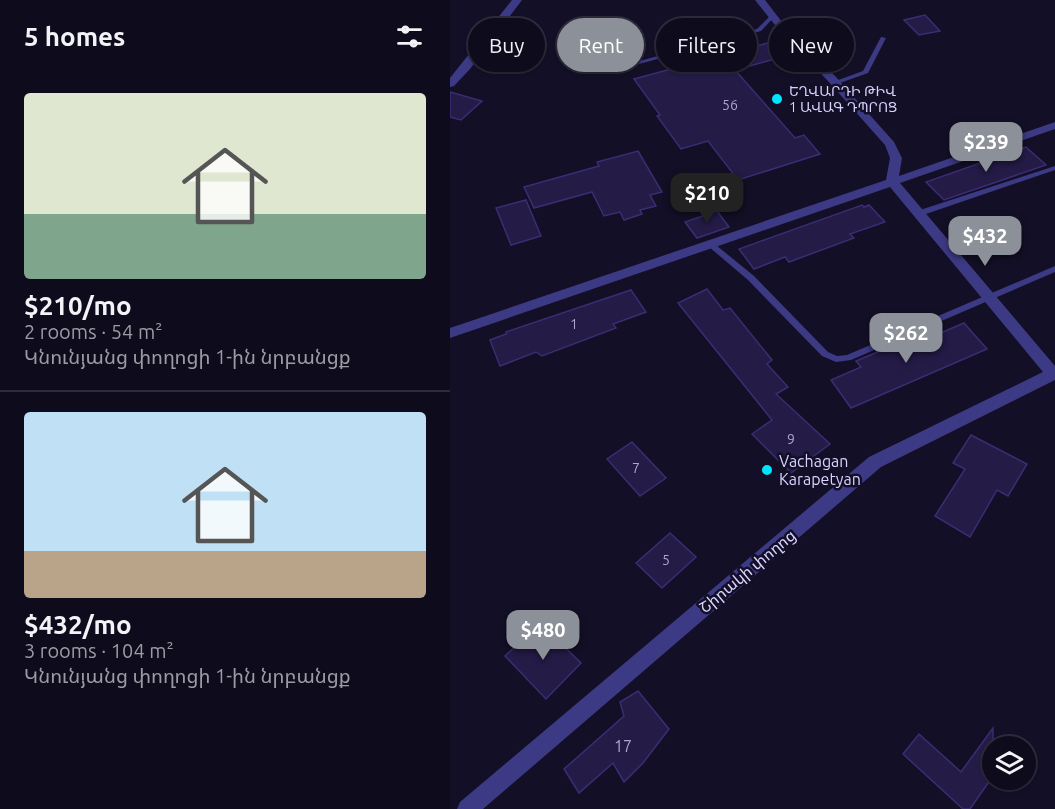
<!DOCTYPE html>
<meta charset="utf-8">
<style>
body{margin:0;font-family:Ubuntu,"Noto Sans Armenian",sans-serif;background:#1c1929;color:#f1f3f6;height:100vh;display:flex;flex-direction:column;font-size:22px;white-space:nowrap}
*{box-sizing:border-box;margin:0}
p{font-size:20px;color:#9b9ba3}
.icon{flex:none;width:33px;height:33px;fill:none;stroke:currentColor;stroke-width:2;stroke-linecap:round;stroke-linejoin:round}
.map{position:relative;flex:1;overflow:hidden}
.drawer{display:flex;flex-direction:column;background:#0e0b1c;width:450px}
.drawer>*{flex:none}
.guide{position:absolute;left:18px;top:18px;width:496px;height:54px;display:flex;gap:12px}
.controls{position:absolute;left:532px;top:736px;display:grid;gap:12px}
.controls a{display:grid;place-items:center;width:54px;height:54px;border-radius:50%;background:#0e0b1c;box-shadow:0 2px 4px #0004,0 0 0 2px #2e2b3b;font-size:30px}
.price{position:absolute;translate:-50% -51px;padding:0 14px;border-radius:12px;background:#8c9099;color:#fff;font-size:20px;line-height:39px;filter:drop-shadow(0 2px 3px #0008)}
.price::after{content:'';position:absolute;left:50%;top:36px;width:18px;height:14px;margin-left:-9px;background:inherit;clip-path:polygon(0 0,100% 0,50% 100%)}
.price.current{background:#222;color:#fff}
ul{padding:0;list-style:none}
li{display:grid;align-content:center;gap:12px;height:318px;padding:0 24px}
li+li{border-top:2px solid #2e2b3b}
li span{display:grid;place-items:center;height:186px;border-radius:6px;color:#555}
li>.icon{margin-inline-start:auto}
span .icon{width:108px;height:108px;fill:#fffc;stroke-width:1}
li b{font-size:26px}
h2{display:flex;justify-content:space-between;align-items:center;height:72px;padding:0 24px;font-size:26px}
.chip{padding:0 21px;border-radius:27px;background:#0e0b1c;box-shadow:0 2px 4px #0004,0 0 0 2px #2e2b3b;font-size:21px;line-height:54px}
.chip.current{background:#8c9099;color:#fff}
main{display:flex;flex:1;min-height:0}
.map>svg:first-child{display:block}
</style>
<main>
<section class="drawer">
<h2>5 homes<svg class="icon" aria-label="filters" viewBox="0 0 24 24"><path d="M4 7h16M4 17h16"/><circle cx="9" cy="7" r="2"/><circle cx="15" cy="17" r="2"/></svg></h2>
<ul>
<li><span style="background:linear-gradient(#dfe7d0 65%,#7fa58c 0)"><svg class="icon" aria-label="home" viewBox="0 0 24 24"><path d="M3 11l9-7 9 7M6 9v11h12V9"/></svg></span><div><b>$210/mo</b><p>2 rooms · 54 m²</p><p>Կնունյանց փողոցի 1-ին նրբանցք</p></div></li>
<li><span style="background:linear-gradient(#bfe0f5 75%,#b9a48a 0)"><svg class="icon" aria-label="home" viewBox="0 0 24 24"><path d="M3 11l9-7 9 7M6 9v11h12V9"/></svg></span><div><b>$432/mo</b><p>3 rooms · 104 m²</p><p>Կնունյանց փողոցի 1-ին նրբանցք</p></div></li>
</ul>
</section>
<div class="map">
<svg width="605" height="809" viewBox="0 0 605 809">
<rect width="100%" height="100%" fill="#130f26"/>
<g fill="#241b47" stroke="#3b2d73" stroke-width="1.5">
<polygon points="475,15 490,31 469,35 454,20"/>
<polygon points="329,40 343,54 285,70 345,138 354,135 370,154 288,180 258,141 231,149 207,116 210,115 184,79"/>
<polygon points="0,92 32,101 11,120 0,117"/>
<polygon points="576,147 596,165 494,200 476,182"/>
<polygon points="188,151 212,192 200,195 206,206 190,210 192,214 174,220 170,212 154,216 142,192 84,208 74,187 149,166 147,162"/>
<polygon points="76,200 91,236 61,245 46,208"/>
<polygon points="412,205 414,207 419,205 435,222 400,234 404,238 339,262 335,257 304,269 289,249"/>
<polygon points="267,211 279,227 247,238 235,222"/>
<polygon points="257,289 273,310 280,308 322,360 317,364 338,387 326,394 380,444 341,473 302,434 322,420 228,303"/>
<polygon points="181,290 196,312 163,324 166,328 92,356 86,352 50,366 40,340 56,334 56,332"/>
<polygon points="514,323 537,349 401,408 381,380 411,367 406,361 475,332 479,338"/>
<polygon points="521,435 577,464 558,496 547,490 520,537 485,516 515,469 503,463"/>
<polygon points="182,442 216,478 190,496 157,459"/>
<polygon points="220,533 246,557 212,588 186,563"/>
<polygon points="90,623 131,663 96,699 55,656"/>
<polygon points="188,691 219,729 193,763 174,782 163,763 129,793 114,769 174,716 170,702"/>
<polygon points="543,728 543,776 520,809 513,809 453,754 469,734 511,772"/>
</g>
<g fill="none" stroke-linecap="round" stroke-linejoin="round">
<g fill="#3d3a85" fill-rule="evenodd">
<polygon points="322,14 325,16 311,31 189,64 186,62 307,29"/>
<polygon points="431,37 436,38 418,73 387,84 383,84 383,82 413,71"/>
<polygon points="605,166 605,170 473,215 467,215 466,213 467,211"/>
<polygon points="261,241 304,276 378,352 387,356 397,355 605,266 605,272 401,360 386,362 372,356 298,280 258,246 258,242"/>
</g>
<g fill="#3d3a85" fill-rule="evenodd">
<polygon points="62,0 72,0 20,69 4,86 0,87 0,78"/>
<polygon points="305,0 315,0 335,26 386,77 444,142 452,158 449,176 605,122 605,129 450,183 605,366 605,380 431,467 33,809 7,809 10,802 419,457 593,372 440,187 0,338 0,328 436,180 440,158 435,145 378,81 329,30"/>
</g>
</g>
<g fill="#00e5ff" stroke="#130f26" stroke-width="2">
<circle cx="327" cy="99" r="6"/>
<circle cx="317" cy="470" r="6"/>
</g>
<g text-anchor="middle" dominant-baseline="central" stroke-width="5" stroke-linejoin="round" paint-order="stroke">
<g font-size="14" fill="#d9d4ff" stroke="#130f26" text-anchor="start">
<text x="339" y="91">ԵՂՎԱՐԴԻ ԹԻՎ<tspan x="339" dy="16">1 ԱՎԱԳ ԴՊՐՈՑ</tspan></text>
</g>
<g font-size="14" fill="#aca6d1">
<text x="280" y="105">56</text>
<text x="124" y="324">1</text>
<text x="341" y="439">9</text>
<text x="186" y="468">7</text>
<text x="216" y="560">5</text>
</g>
<g font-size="16" fill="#d9d4ff" stroke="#130f26" text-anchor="start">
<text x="329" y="461">Vachagan<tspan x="329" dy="18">Karapetyan</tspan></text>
</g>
<g font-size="16" fill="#d9d4ff" stroke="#130f26">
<text transform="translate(297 571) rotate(-40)">Շիրակի փողոց</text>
</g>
<g font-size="16" fill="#aca6d1">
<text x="173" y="746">17</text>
</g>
</g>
</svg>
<div class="controls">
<a><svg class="icon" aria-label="layers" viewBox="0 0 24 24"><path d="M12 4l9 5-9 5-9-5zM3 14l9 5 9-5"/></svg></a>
</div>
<b class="price" style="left:536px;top:173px">$239</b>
<b class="price current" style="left:257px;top:224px">$210</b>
<b class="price" style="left:535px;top:267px">$432</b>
<b class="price" style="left:456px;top:364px">$262</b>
<b class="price" style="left:93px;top:661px">$480</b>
<div class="guide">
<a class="chip">Buy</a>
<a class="chip current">Rent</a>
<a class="chip">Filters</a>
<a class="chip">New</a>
</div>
</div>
</main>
